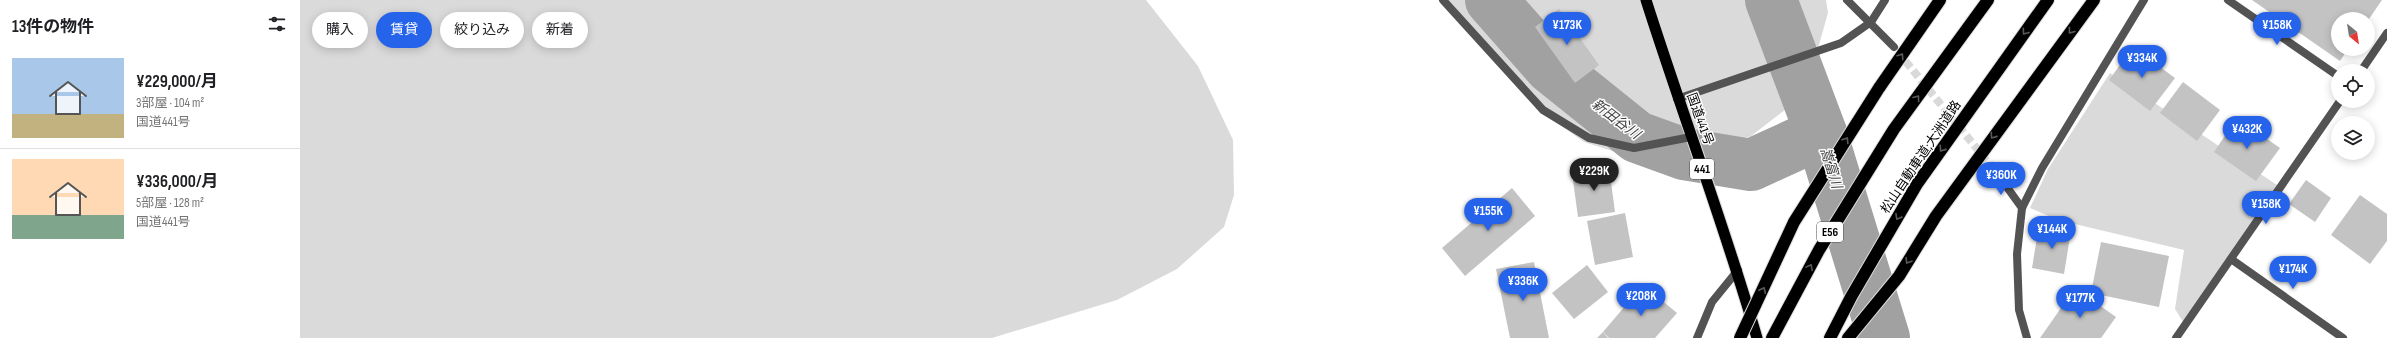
<!DOCTYPE html>
<html lang="ja">
<meta charset="utf-8">
<style>
body{margin:0;font-family:"Sofia Sans Condensed","Noto Sans JP",sans-serif;background:#f6f6f6;color:#202124;height:100vh;display:flex;flex-direction:column;font-size:15px;white-space:nowrap}
*{box-sizing:border-box;margin:0}
p{font-size:13px;color:#757577}
.icon{flex:none;width:22px;height:22px;fill:none;stroke:currentColor;stroke-width:2;stroke-linecap:round;stroke-linejoin:round}
.map{position:relative;flex:1;overflow:hidden}
.side{display:flex;flex-direction:column;background:#fff;width:300px}
.side>*{flex:none}
.banner{position:absolute;left:12px;top:12px;width:380px;height:36px;display:flex;gap:8px}
.needle{width:26px;rotate:150deg}
.buttons{position:absolute;left:2031px;top:12px;display:grid;gap:8px}
.buttons a{display:grid;place-items:center;width:44px;height:44px;border-radius:50%;background:#fff;box-shadow:0 2px 10px #0003;font-size:20px}
.price{position:absolute;translate:-50% -34px;padding:0 9px;border-radius:14px;background:#2563eb;color:#fff;font-size:13px;line-height:26px;filter:drop-shadow(0 1px 2px #0008)}
.price::after{content:'';position:absolute;left:50%;top:24px;width:12px;height:9px;margin-left:-6px;background:inherit;clip-path:polygon(0 0,100% 0,50% 100%)}
.price.current{background:#222;color:#fff}
ul{padding:0;list-style:none}
li{display:flex;align-items:center;gap:12px;height:100px;padding:0 12px}
li+li{border-top:1px solid #e0e0e0}
li span{display:grid;place-items:center;flex:none;width:112px;height:80px;border-radius:0px;color:#555}
li>.icon{margin-inline-start:auto}
span .icon{width:48px;height:48px;fill:#fffc;stroke-width:1}
li b{font-size:17px}
h2{display:flex;justify-content:space-between;align-items:center;height:48px;padding:0 12px;font-size:17px}
.pill{padding:0 14px;border-radius:18px;background:#fff;box-shadow:0 2px 10px #0003;font-size:14px;line-height:36px}
.pill.current{background:#2563eb;color:#fff}
main{display:flex;flex:1;min-height:0}
.map>svg:first-child{display:block}
</style>
<main>
<section class="side">
<h2>13件の物件<svg class="icon" aria-label="filters" viewBox="0 0 24 24"><path d="M4 7h16M4 17h16"/><circle cx="9" cy="7" r="2"/><circle cx="15" cy="17" r="2"/></svg></h2>
<ul>
<li><span style="background:linear-gradient(#a9c7e8 70%,#c2b280 0)"><svg class="icon" aria-label="home" viewBox="0 0 24 24"><path d="M3 11l9-7 9 7M6 9v11h12V9"/></svg></span><div><b>¥229,000/月</b><p>3部屋 · 104 m²</p><p>国道441号</p></div></li>
<li><span style="background:linear-gradient(#ffd9b3 70%,#7fa58c 0)"><svg class="icon" aria-label="home" viewBox="0 0 24 24"><path d="M3 11l9-7 9 7M6 9v11h12V9"/></svg></span><div><b>¥336,000/月</b><p>5部屋 · 128 m²</p><p>国道441号</p></div></li>
</ul>
</section>
<div class="map">
<svg width="2087" height="338" viewBox="0 0 2087 338">
<rect width="100%" height="100%" fill="#fff"/>
<g fill="#dadada">
<polygon points="0,0 846,0 898,66 933,140 934,195 924,227 877,269 817,300 692,338 0,338"/>
<polygon points="1143,0 1526,0 1528,13 1509,80 1494,103 1451,136 1403,155 1341,160 1284,142 1242,112"/>
<polygon points="1810,73 1980,187 1885,325 1875,309 1884,250 1758,220 1730,208 1748,169"/>
</g>
<g fill="none" stroke-linecap="round" stroke-linejoin="round">
<g stroke="#a1a1a1" stroke-width="52">
<polyline points="1191,0 1251,68 1337,137 1384,154 1451,165 1521,133"/>
<polyline points="1471,0 1521,133 1584,338"/>
</g>
</g>
<g fill="#c3c3c3">
<polygon points="1952,0 2082,0 2069,19 2038,19 2038,49 2048,49 2040,61"/>
<polygon points="1259,9 1299,65 1275,83 1235,27"/>
<polygon points="1833,47 1875,78 1850,111 1809,80"/>
<polygon points="1883,82 1920,110 1897,141 1860,113"/>
<polygon points="1937,118 1980,148 1956,181 1914,152"/>
<polygon points="1309,167 1315,212 1278,217 1272,173"/>
<polygon points="2006,180 2031,198 2015,222 1989,204"/>
<polygon points="1212,188 1235,216 1165,276 1142,248"/>
<polygon points="2060,195 2087,214 2087,241 2070,264 2031,235"/>
<polygon points="1325,213 1333,257 1295,265 1287,221"/>
<polygon points="1739,225 1771,231 1764,274 1732,268"/>
<polygon points="1801,242 1869,256 1859,307 1791,293"/>
<polygon points="1234,262 1249,338 1210,338 1196,269"/>
<polygon points="1287,265 1308,292 1274,319 1252,293"/>
<polygon points="1343,285 1377,313 1355,338 1309,338 1303,332"/>
<polygon points="1775,288 1816,317 1801,338 1740,338"/>
<polygon points="1303,332 1308,338 1297,338"/>
</g>
<g fill="none" stroke-linecap="round" stroke-linejoin="round">
<polyline stroke="#d9d9d9" stroke-width="8" stroke-dasharray="8 4" stroke-linecap="butt" points="1598,52 1696,172"/>
<g stroke="#dbdbdb" stroke-width="13">
<path id="trunk" d="M1346,0C1382,113 1424,224 1457,338"/>
</g>
<g stroke="#dbdbdb" stroke-width="14">
<g id="motorway">
<polyline points="1579,88 1640,0"/>
<polyline points="1472,338 1519,250 1594,129 1688,0"/>
<polyline points="1530,338 1551,297 1617,184 1748,0"/>
<polyline points="1548,338 1599,276 1636,216 1794,0"/>
</g>
</g>
<g stroke="#535353" stroke-width="8">
<polyline points="1143,0 1243,110 1289,138 1334,148 1391,137"/>
<polyline points="1547,0 1594,47"/>
<polyline points="1928,0 2038,76"/>
<polyline points="2061,71 2087,33"/>
<polyline points="1377,99 1541,43 1571,22 1585,0"/>
<polyline points="1696,172 1722,208"/>
<polyline points="1931,259 2043,338"/>
<polyline points="1397,338 1412,302 1438,270"/>
<polyline points="1727,338 1719,310 1717,254 1722,208 1742,168 1844,0"/>
<polyline points="1876,338 2040,101"/>
</g>
<use href="#trunk" stroke="#000" stroke-width="11"/>
<use href="#motorway" stroke="#000" stroke-width="12"/>
<g stroke="#dbdbdb" stroke-width="14" stroke-linecap="butt">
<polyline id="motorway-bridge" points="1440,338 1494,222 1579,88"/>
</g>
<use href="#motorway-bridge" stroke="#000" stroke-width="12"/>
</g>
<defs><path id="oneway-chevron" d="M-2-3.5L2.5 0L-2 3.5" fill="none" stroke-width="1.6" stroke-linecap="round" stroke-linejoin="round"/></defs>
<g stroke="#595959">
<use href="#oneway-chevron" transform="translate(1771 31) rotate(127)"/>
<use href="#oneway-chevron" transform="translate(1725 32) rotate(126)"/>
<use href="#oneway-chevron" transform="translate(1601 56) rotate(-56)"/>
<use href="#oneway-chevron" transform="translate(1617 98) rotate(-53)"/>
<use href="#oneway-chevron" transform="translate(1693 136) rotate(125)"/>
<use href="#oneway-chevron" transform="translate(1546 140) rotate(-58)"/>
<use href="#oneway-chevron" transform="translate(1642 149) rotate(125)"/>
<use href="#oneway-chevron" transform="translate(1598 217) rotate(120)"/>
<use href="#oneway-chevron" transform="translate(1608 261) rotate(122)"/>
<use href="#oneway-chevron" transform="translate(1510 267) rotate(-62)"/>
<use href="#oneway-chevron" transform="translate(1463 290) rotate(-65)"/>
</g>
<g text-anchor="middle" dominant-baseline="central" stroke-width="3" stroke-linejoin="round" paint-order="stroke">
<g fill="#fff" stroke="#4c4c4c" stroke-width="1">
<rect x="1390" y="159" width="24" height="20" rx="3"/>
<rect x="1517" y="222" width="26" height="20" rx="3"/>
</g>
<g font-size="12" font-weight="bold" fill="#000">
<text x="1402" y="169">441</text>
<text x="1530" y="232">E56</text>
</g>
<g font-size="13" fill="#000" stroke="#fff">
<text transform="translate(1400 119) rotate(70)">国道441号</text>
<text transform="translate(1621 157) rotate(-56)">松山自動車道;大洲道路</text>
</g>
<g font-size="14" font-style="italic" fill="#424242" stroke="#fff">
<text transform="translate(1316 119) rotate(37)">新田谷川</text>
<text transform="translate(1531 168) rotate(73)">嵩富川</text>
</g>
</g>
</svg>
<div class="buttons">
<a><svg class="needle" viewBox="-14 -14 28 28"><path d="M0-13l5 13h-10z" fill="#e53935"/><path d="M0 13l5-13h-10z" fill="#757577"/></svg></a>
<a><svg class="icon" aria-label="locate" viewBox="0 0 24 24"><circle cx="12" cy="12" r="6"/><path d="M12 2v4M12 18v4M2 12h4M18 12h4"/></svg></a>
<a><svg class="icon" aria-label="layers" viewBox="0 0 24 24"><path d="M12 4l9 5-9 5-9-5zM3 14l9 5 9-5"/></svg></a>
</div>
<b class="price" style="left:1267px;top:46px">¥173K</b>
<b class="price" style="left:1977px;top:46px">¥158K</b>
<b class="price" style="left:1842px;top:79px">¥334K</b>
<b class="price" style="left:1947px;top:150px">¥432K</b>
<b class="price current" style="left:1294px;top:192px">¥229K</b>
<b class="price" style="left:1701px;top:196px">¥360K</b>
<b class="price" style="left:1966px;top:225px">¥158K</b>
<b class="price" style="left:1188px;top:232px">¥155K</b>
<b class="price" style="left:1752px;top:250px">¥144K</b>
<b class="price" style="left:1993px;top:290px">¥174K</b>
<b class="price" style="left:1223px;top:302px">¥336K</b>
<b class="price" style="left:1341px;top:317px">¥208K</b>
<b class="price" style="left:1780px;top:319px">¥177K</b>
<div class="banner">
<a class="pill">購入</a>
<a class="pill current">賃貸</a>
<a class="pill">絞り込み</a>
<a class="pill">新着</a>
</div>
</div>
</main>
